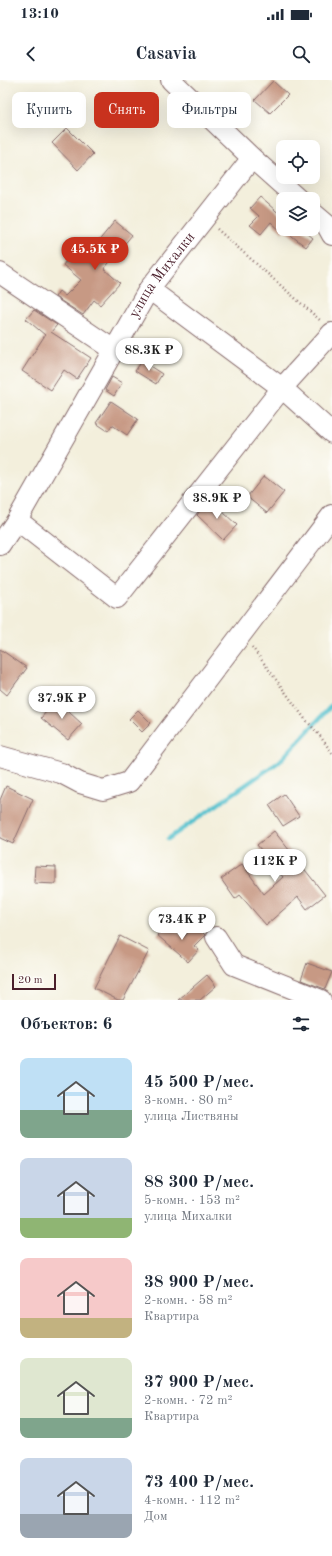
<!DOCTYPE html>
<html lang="ru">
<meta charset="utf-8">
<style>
body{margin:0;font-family:"Old Standard TT",serif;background:#f6f6f7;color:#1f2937;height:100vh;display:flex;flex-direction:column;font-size:15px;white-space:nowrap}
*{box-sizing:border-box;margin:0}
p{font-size:13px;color:#747a83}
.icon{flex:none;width:22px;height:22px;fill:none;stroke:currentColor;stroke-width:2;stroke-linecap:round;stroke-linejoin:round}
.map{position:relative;height:920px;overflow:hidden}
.details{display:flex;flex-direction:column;background:#fff;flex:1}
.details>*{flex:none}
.guide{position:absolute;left:12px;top:12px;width:308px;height:36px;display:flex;gap:8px}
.fabs{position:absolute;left:276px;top:60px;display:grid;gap:8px}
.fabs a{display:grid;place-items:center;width:44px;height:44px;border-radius:8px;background:#fff;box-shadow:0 4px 16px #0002;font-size:20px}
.scale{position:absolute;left:12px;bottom:10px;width:44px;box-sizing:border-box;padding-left:4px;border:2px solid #4a1f2b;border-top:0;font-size:11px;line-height:14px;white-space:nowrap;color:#4a1f2b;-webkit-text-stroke:3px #fdfcf7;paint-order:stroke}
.price{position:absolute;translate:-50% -34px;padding:0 9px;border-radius:14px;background:#fff;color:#222;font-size:13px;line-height:26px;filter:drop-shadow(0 1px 2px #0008)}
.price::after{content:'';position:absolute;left:50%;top:24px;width:12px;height:9px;margin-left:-6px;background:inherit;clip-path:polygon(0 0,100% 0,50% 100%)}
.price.active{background:#c8321e;color:#fff}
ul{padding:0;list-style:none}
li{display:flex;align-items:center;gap:12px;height:100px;padding:0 20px}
li span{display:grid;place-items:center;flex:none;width:112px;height:80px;border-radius:8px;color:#555}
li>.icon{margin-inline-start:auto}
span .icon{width:48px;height:48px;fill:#fffc;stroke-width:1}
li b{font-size:17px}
h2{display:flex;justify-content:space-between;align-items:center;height:48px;padding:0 20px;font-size:17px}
.tag{padding:0 14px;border-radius:8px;background:#fff;box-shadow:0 4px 16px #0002;font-size:14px;line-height:36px}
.tag.active{background:#c8321e;color:#fff}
.status{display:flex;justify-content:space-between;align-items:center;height:28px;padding:0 20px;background:#fff;direction:ltr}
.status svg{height:11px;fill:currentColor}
header{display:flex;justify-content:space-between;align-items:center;height:52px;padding:0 20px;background:#fff;font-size:18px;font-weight:700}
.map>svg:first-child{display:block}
</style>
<div class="status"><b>13:10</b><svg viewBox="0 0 49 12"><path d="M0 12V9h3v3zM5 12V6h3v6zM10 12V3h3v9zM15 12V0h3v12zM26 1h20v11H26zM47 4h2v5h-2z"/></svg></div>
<header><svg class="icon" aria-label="back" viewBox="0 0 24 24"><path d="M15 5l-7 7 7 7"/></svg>Casavia<svg class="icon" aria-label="search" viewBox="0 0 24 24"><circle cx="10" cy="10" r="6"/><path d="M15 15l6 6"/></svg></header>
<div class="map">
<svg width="332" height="920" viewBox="0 0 332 920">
<rect width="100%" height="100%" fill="#fdfcf7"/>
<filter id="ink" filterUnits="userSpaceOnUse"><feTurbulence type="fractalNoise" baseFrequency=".025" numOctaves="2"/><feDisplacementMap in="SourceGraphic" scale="8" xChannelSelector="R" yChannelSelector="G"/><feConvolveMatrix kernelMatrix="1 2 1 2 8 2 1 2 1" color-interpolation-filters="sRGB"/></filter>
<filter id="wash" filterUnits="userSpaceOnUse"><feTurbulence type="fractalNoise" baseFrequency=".012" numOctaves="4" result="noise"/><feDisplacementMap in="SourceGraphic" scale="16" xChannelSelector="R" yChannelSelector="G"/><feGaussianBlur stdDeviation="0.9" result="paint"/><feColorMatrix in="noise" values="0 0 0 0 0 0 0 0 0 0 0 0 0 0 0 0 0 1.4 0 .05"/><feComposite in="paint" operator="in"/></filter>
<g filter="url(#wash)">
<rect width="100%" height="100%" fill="#f3efdc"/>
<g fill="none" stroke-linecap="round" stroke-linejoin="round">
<polyline stroke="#55c1ce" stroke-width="4.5" points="168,759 280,681 332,625"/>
</g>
<g id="blocks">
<g fill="#c79984">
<polygon points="273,1 288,15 270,33 255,20"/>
<polygon points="67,48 93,74 78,90 52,63"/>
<polygon points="260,117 283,137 283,149 302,149 313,158 306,167 283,149 283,153 271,142 261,154 250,145 259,136 250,128"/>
<polygon points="115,141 132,155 104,189 120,203 100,225 94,220 83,235 55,217 59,211 65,216 81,200 63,185 73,172 83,180"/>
<polygon points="34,230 57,245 51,252 91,278 77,299 64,290 51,310 22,291 45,255 26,239"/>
<polygon points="142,281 162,294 156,304 135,291"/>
<polygon points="112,297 122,303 114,316 105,310"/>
<polygon points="111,321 138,339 127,355 112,345 108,351 96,343"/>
<polygon points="264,396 284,412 267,433 247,417"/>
<polygon points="209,419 237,445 223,460 197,435"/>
<polygon points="0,569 27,588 7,615 0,609"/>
<polygon points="56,620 82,644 68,660 41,638"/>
<polygon points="138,630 151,643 142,652 129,639"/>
<polygon points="6,706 33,719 13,764 0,758 0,720"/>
<polygon points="284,714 299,736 283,746 269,725"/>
<polygon points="274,751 325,815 307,829 298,817 266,845 240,815 235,819 221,799 242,784 264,814 283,797 257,765"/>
<polygon points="35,786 56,787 56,804 34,803"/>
<polygon points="168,843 184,857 195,845 205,855 194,866 199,870 188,882 157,855"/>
<polygon points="120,856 149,871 123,920 118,920 94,908"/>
<polygon points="307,883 332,892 325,909 301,900"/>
<polygon points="207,895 216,906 200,920 178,920"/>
</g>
</g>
</g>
<g filter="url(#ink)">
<use href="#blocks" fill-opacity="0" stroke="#856869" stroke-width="1"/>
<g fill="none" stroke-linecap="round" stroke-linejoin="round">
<g stroke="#856869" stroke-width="22">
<g id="minor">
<polyline points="171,0 252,78 298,119"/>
<polyline points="313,133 326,144 332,155"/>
<polyline points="0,193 114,270"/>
<polyline points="149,209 282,308 332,253"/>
<polyline points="17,440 117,518 282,308 332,353"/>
<path id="s1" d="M0,465L17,440L149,209L252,78"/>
<polyline points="0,676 61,693 80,703 103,710 129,702 332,435"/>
<polyline points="216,857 234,885 321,920"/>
</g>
</g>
<g stroke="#856869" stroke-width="2.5" stroke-dasharray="1 3" stroke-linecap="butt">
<polyline points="217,149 321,241"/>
<polyline points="252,567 305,639 320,656 332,673"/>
</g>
<use href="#minor" stroke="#fff" stroke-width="20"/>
</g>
</g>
<g text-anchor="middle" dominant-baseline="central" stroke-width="4" stroke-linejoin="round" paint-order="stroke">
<g font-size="15" fill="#4a1f2b" stroke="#fdfcf7">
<text stroke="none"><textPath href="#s1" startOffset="315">улица Михалки</textPath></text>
</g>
</g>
</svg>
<div class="fabs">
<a><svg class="icon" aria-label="locate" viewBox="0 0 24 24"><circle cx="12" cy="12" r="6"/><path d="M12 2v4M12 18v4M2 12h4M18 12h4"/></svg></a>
<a><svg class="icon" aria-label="layers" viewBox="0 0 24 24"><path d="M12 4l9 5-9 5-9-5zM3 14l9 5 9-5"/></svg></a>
</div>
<div class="scale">20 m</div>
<b class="price active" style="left:95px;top:191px">45.5K ₽</b>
<b class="price" style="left:149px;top:292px">88.3K ₽</b>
<b class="price" style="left:217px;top:440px">38.9K ₽</b>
<b class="price" style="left:62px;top:640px">37.9K ₽</b>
<b class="price" style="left:275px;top:803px">112K ₽</b>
<b class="price" style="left:182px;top:861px">73.4K ₽</b>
<div class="guide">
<a class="tag">Купить</a>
<a class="tag active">Снять</a>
<a class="tag">Фильтры</a>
</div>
</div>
<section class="details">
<h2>Объектов: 6<svg class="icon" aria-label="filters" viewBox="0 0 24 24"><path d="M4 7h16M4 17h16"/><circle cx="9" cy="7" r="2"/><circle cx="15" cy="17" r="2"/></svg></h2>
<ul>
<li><span style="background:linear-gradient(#bfe0f5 65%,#7fa58c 0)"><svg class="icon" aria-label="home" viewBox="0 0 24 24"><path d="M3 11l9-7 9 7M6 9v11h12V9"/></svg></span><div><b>45 500 ₽/мес.</b><p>3-комн. · 80 m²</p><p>улица Листвяны</p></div></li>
<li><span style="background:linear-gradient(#c9d6e8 75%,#8fb573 0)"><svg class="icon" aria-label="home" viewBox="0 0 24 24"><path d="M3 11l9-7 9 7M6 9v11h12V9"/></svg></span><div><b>88 300 ₽/мес.</b><p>5-комн. · 153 m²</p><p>улица Михалки</p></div></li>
<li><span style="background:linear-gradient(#f6c9c9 75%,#c2b280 0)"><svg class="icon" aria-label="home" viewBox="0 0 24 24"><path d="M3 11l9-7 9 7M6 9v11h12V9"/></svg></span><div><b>38 900 ₽/мес.</b><p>2-комн. · 58 m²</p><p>Квартира</p></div></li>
<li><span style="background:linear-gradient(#dfe7d0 75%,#7fa58c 0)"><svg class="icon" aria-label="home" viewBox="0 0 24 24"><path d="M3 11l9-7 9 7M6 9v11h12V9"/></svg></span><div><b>37 900 ₽/мес.</b><p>2-комн. · 72 m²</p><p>Квартира</p></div></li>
<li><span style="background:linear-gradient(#c9d6e8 70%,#9aa5b1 0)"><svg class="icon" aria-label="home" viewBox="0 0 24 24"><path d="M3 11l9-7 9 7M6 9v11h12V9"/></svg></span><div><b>73 400 ₽/мес.</b><p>4-комн. · 112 m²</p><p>Дом</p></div></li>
</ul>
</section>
